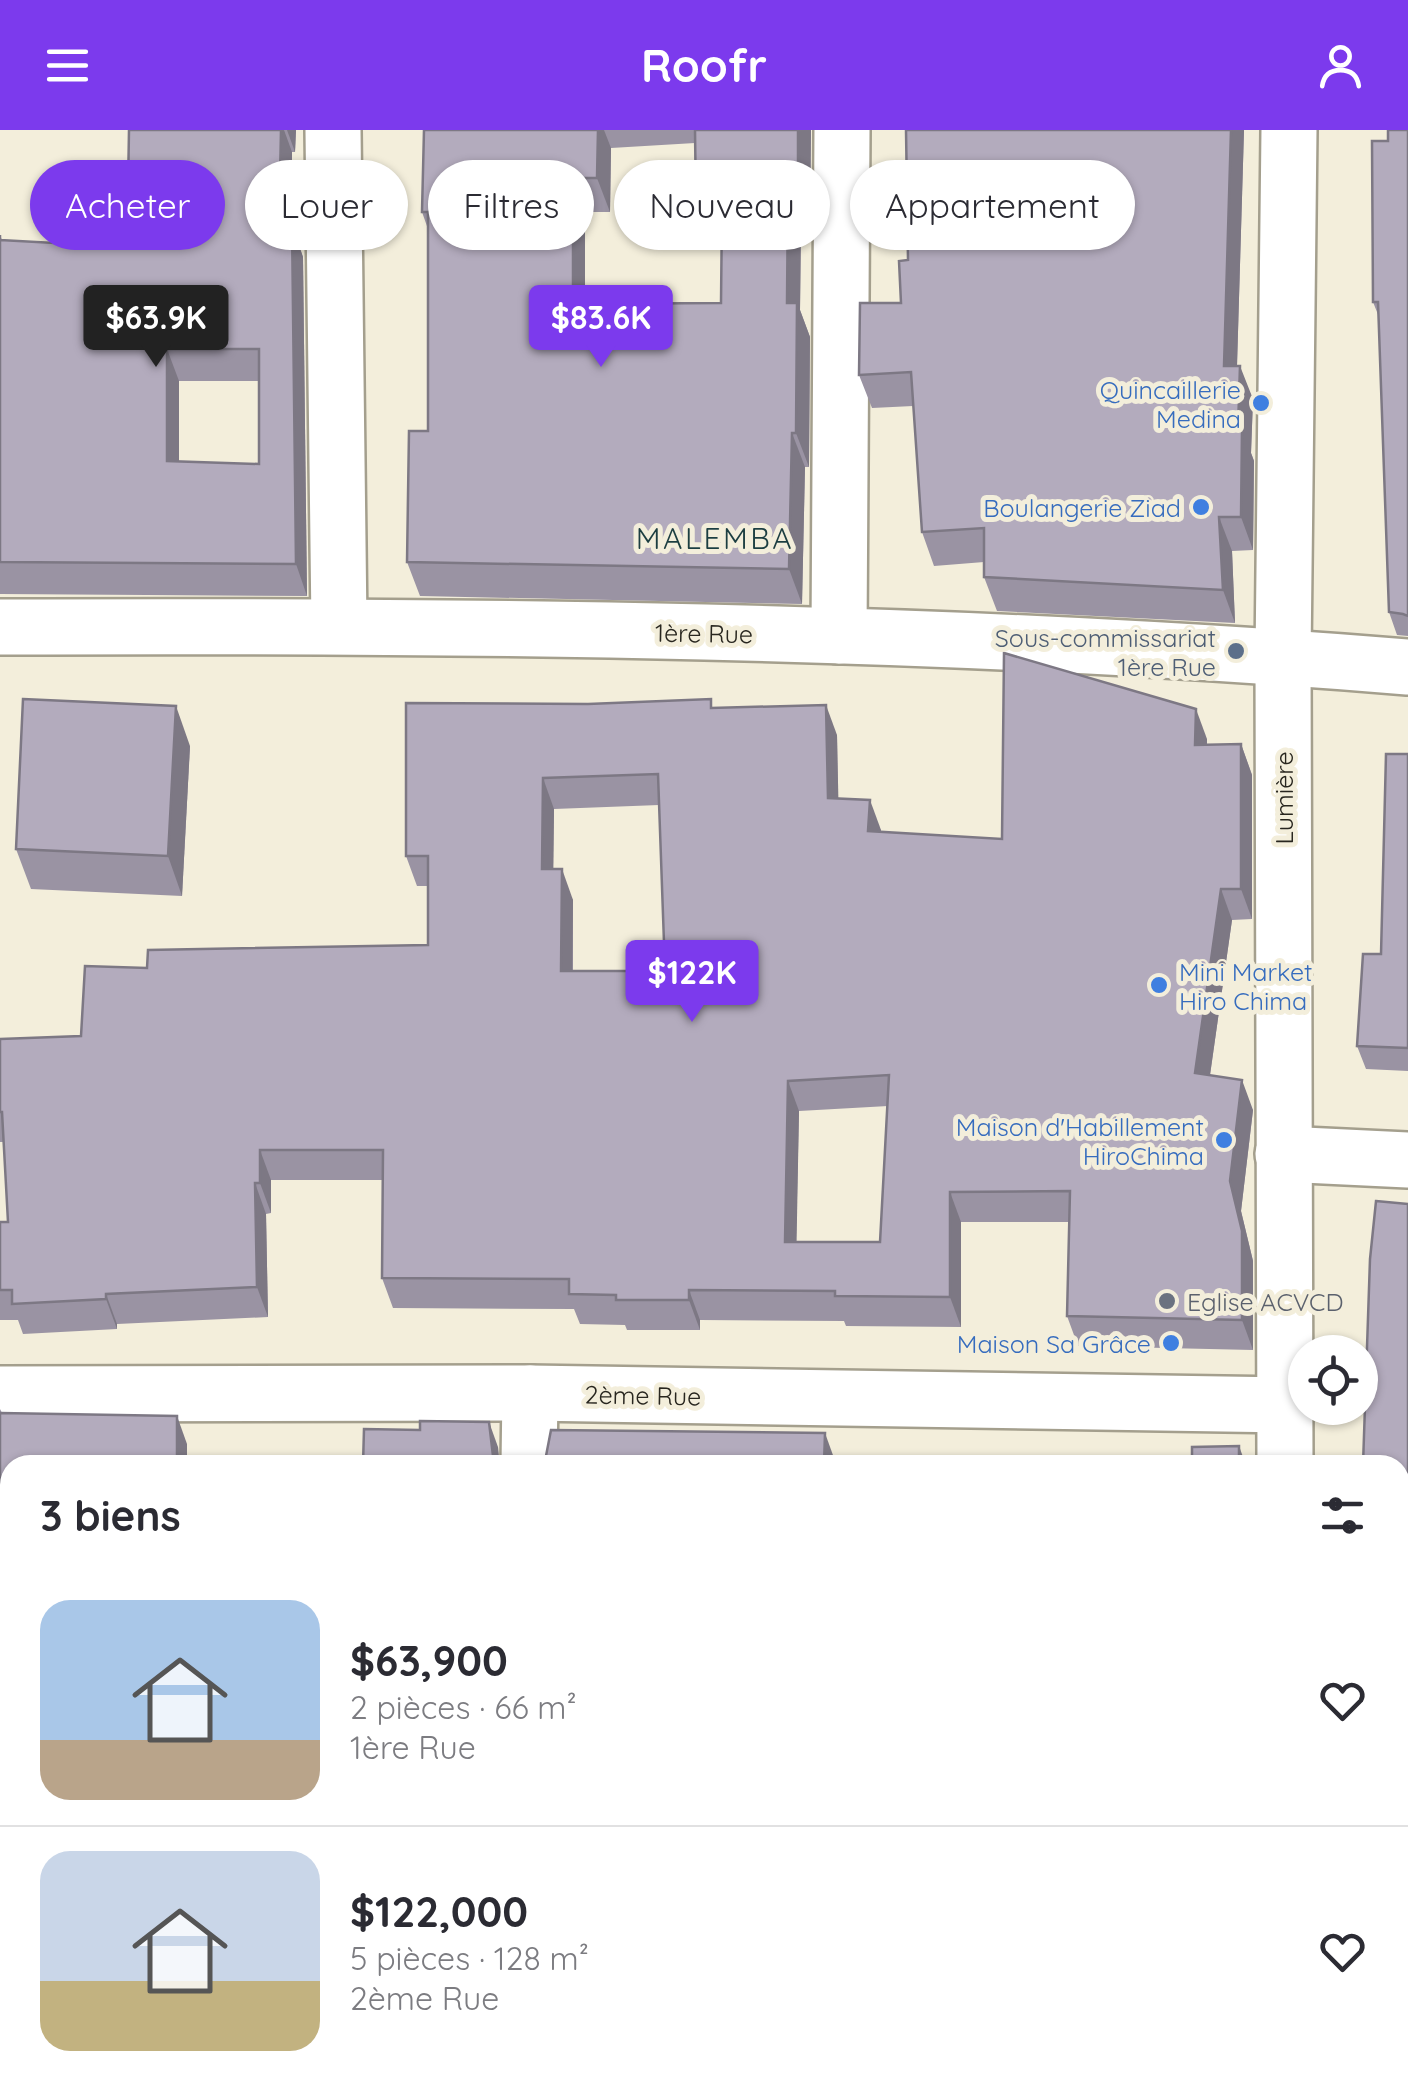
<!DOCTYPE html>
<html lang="fr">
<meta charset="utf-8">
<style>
body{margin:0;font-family:Quicksand,sans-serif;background:#f7f7f7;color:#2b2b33;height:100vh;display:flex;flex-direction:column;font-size:38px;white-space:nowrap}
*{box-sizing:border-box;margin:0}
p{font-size:32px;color:#7c7c81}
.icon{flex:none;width:55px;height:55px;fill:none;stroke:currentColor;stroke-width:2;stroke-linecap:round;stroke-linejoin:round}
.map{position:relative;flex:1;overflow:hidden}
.details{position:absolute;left:0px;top:1325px;width:1410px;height:642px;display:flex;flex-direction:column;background:#fff;border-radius:30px 30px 0 0;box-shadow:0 2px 8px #0004}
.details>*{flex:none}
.banner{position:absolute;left:30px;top:30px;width:1350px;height:90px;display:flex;gap:20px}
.fabs{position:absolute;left:1288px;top:1205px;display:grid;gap:20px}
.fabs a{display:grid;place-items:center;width:90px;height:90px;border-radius:50%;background:#fff;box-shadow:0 2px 8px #0004;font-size:50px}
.price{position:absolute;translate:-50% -85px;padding:0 22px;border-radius:10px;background:#7c3aed;color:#fff;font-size:32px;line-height:65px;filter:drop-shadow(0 2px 5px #0008)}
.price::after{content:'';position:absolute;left:50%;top:60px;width:30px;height:22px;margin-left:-15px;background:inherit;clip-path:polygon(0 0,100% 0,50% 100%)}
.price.on{background:#222;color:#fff}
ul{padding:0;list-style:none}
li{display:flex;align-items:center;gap:30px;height:250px;padding:0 40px}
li+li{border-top:2px solid #e1e1e2}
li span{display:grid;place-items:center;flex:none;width:280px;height:200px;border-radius:30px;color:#555}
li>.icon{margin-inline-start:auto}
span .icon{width:120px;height:120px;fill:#fffc;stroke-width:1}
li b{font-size:42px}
h2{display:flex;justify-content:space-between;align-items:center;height:120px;padding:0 40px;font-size:42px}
.chip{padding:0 35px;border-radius:45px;background:#fff;box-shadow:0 2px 8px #0004;font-size:35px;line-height:90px}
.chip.on{background:#7c3aed;color:#fff}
header{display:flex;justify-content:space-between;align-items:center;height:130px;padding:0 40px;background:#7c3aed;color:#fff;font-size:45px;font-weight:800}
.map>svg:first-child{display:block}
</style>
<header><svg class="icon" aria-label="menu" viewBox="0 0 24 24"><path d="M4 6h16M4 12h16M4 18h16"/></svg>Roofr<svg class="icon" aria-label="person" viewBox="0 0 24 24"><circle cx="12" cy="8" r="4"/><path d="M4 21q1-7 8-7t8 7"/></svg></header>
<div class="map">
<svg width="1408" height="1966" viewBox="0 0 1408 1966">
<rect width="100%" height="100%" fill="#f3eedb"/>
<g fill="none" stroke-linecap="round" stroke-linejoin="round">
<g stroke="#a49f8d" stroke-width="60">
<g id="minor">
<polyline points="333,0 339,496"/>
<path d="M0,497C469,495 940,499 1408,537"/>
<polyline points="839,506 842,0"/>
<polyline points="1283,1024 1408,1030"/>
<polyline points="0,1264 530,1263 1287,1275"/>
<polyline points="529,1335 530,1263"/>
<polyline points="1400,1449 1408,1449"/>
</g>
</g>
<g stroke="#a49f8d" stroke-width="60">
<g id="tertiary">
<polyline points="1285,1335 1283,527 1289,0"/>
<polyline points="1279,1966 1279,1958"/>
</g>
</g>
<use href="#minor" stroke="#fff" stroke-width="55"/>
<use href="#tertiary" stroke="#fff" stroke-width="55"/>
</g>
<g fill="#9a93a3" fill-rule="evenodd">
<path d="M129,0H296L295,22H292L291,95L303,127L307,466L0,464V105L2,110L127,117ZM179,251H259V334L179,332Z"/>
<path d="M424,0H811L810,95H801L800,180L810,207L809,337H805L802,474L420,466L407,432L428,301V99L422,82ZM695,13L696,78L708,112H722L721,173L585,174V82H610L611,18Z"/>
<polygon points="906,0 1244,0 1237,236 1253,269 1251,323 1254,331 1253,420 1232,421 1235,493 997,481 984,447 984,432 934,436 922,402 913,276 872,278 859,245 901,173 908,130"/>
<polygon points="1408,0 1408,506 1397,505 1389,482 1379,187 1373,172 1388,11"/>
<path d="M406,573L714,578L837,605L838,668L881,700V702L1002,709L1207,609V615L1241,614L1252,645V789L1232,790L1210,945L1253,980L1241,1081L1253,1131V1220L1078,1216L1067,1186L1069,1092H961V1197L846,1196L844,1191L700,1190V1200H627L625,1195L580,1194L574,1179L393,1178L382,1148L383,1050H271V1083L266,1084L268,1187L117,1194V1199L23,1204L18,1190H0V1092H8L4,1012H0V909L81,906L147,838L428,815V756H417L406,726ZM659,675L665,841H573V770L553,739L554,679ZM888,976L880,1112H796L799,981Z"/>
<polygon points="190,616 182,766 31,759 16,719"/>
<polygon points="1408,624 1408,941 1366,939 1357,916 1381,824"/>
<polygon points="1408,1074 1408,1412 1400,1412 1400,1335"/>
<polygon points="0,1279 2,1283 187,1314 187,1335 10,1335 10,1535 0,1534"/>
<rect x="0" y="1638" width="10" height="103"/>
<polygon points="477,1958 686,1958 686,1966 480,1966"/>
</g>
<g fill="#7d7884">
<polygon points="281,0 284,0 292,22 291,127 279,95"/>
<polygon points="287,0 296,0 295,22"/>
<polygon points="598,0 604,0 611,18 610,82 597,48"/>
<polygon points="798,0 811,0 810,95 798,61"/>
<polygon points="1231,0 1244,0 1236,269 1224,236"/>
<polygon points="573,48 585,82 585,209 573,174"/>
<polygon points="788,61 801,95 800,180 810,207 809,337 796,303 787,173"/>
<polygon points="292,95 303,127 307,466 296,434"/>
<polygon points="167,219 179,251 179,363 167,331"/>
<polygon points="1240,236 1253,269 1251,323 1254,331 1253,420 1241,387 1238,298"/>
<polygon points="792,303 805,337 802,474 789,439"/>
<polygon points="1219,387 1232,421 1235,493 1223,460"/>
<polygon points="826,575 837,605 839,698 828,668"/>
<polygon points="176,576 190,616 182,766 168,726"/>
<polygon points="1196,579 1207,609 1206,646 1195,615"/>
<polygon points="1241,614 1252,645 1252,789 1241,759"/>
<polygon points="543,648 554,679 553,770 542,739"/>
<polygon points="870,670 881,700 879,731 868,701"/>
<polygon points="562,739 573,770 572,871 561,841"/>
<polygon points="1221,759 1232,790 1206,973 1195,943"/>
<polygon points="1242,950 1253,980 1241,1081 1253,1131 1253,1220 1242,1190 1230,1051"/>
<polygon points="788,951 799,981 796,1142 785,1112"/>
<polygon points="260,1020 271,1050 271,1083 260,1053"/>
<polygon points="255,1053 266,1084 268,1187 257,1157"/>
<polygon points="950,1062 961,1092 961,1197 950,1167"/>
<polygon points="689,1160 700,1190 700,1200 689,1170"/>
<polygon points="106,1164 117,1194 117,1199 106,1169"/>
<polygon points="177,1286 187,1314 187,1335 177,1335"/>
<polygon points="489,1292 498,1317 500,1335 493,1326"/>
<polygon points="825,1303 834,1328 834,1335 824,1335"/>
<polygon points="1239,1316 1246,1335 1239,1335"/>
<rect x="674" y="1958" width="12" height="8"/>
<polygon points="1233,1958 1244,1958 1244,1966 1232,1966"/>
</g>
<g fill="#b3abbd" stroke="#7d7884" stroke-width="2.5" fill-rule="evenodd">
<path d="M129,0H281L279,95H292L296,434L0,432V105V110L127,117ZM167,219H259V334L167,331Z"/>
<polygon points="424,0 598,0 597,48 573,48 573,174 721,173 722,77 696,78 695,0 798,0 798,61 788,61 787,173 797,173 796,303 792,303 789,439 407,432 409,301 428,301 428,82 422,82"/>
<polygon points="906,0 1231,0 1224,236 1240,236 1238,298 1242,298 1241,387 1219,387 1223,460 984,447 984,398 922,402 911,242 859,245 860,173 901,173 899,131 908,130"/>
<polygon points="1388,0 1408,0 1408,486 1403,484 1389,482 1378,172 1373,172 1372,11 1388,11"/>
<path d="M1004,523L1196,579L1195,615L1241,614V759H1221L1195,943L1242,950L1230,1051L1242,1101V1190L1067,1186L1070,1061L950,1062V1167L835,1166V1161L689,1160V1170H616V1165L569,1164V1149L382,1148L383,1020H260V1053H255L257,1157L106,1164V1169L12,1174V1160H0V1092H8L2,982H0V909L81,906L85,836L147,838L148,820L428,815V726H406V573L588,574L711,569V578L826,575L828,668L870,670L868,701L1002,709ZM658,644L665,841H561L562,739H542L543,648ZM889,945L880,1112H785L788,951Z"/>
<polygon points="23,569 176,576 168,726 16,719"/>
<polygon points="1386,624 1408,624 1408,918 1357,916 1363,824 1381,824"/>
<polygon points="1376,1071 1408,1074 1408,1384 1400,1384 1400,1335 1363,1335 1370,1129"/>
<polygon points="0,1283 177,1286 177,1335 10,1335 10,1506 0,1506"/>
<polygon points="420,1291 489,1292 493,1326 503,1335 363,1335 364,1299 420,1300"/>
<polygon points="551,1300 825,1303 824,1335 537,1335 546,1326"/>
<polygon points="1239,1316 1239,1335 1192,1335 1192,1317"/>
<polygon points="1408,1608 1408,1966 1366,1966 1367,1958 1400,1958 1400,1609"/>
<rect x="0" y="1638" width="10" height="71"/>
<polygon points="183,1958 396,1959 396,1966 183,1966"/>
<polygon points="531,1958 674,1958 674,1966 532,1966"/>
<polygon points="875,1958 1233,1958 1232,1966 875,1966"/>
</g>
<g fill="#3f7fe0" stroke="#f3eedb" stroke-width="4">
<circle cx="1261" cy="273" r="10"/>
<circle cx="1201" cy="377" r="10"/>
<circle cx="1159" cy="855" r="10"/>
<circle cx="1224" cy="1010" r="10"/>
<circle cx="1171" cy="1213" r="10"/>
</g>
<circle fill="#5c6f8a" stroke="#f3eedb" stroke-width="4" cx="1236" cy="521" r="10"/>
<circle fill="#6b7280" stroke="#f3eedb" stroke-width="4" cx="1167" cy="1171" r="10"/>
<g text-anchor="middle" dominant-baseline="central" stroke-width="10" stroke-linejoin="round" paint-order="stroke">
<g font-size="25" fill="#366cbe" stroke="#f3eedb" text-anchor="end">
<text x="1241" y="259">Quincaillerie<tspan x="1241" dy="29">Medina</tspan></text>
<text x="1181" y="377">Boulangerie Ziad</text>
<text x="1179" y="841" text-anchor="start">Mini Market<tspan x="1179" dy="29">Hiro Chima</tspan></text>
<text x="1204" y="996">Maison d'Habillement<tspan x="1204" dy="29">HiroChima</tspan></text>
<text x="1151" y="1213">Maison Sa Grâce</text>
</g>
<g font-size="25" fill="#28261f" stroke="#f3eedb">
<text transform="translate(704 503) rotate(1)">1ère Rue</text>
<text transform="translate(1283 668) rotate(-90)">Lumière</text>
<text transform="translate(643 1265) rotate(1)">2ème Rue</text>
</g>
<g font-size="25" fill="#4e5e75" stroke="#f3eedb" text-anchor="end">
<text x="1216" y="507">Sous-commissariat<tspan x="1216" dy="29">1ère Rue</tspan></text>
</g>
<g font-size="25" fill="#5b616d" stroke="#f3eedb" text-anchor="start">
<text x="1187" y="1171">Eglise ACVCD</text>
</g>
<g font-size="30" letter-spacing="2.5" fill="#1c3e41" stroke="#f3eedb">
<text x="715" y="408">MALEMBA</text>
</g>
</g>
</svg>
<div class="fabs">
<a><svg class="icon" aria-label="locate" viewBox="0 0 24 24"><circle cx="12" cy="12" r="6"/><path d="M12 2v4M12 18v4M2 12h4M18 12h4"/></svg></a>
</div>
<b class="price on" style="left:156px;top:240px">$63.9K</b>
<b class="price" style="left:601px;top:240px">$83.6K</b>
<b class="price" style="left:692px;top:895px">$122K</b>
<div class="banner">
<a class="chip on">Acheter</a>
<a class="chip">Louer</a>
<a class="chip">Filtres</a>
<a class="chip">Nouveau</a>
<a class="chip">Appartement</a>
</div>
<section class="details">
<h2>3 biens<svg class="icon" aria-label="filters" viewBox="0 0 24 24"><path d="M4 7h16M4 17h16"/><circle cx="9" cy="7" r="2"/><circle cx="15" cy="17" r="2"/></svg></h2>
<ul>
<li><span style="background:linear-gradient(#a9c7e8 70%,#b9a48a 0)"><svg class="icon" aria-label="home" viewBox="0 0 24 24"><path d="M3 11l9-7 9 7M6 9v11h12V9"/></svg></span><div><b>$63,900</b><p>2 pièces · 66 m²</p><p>1ère Rue</p></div><svg class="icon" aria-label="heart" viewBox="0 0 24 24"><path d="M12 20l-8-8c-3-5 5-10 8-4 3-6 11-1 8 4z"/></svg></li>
<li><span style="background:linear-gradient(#c9d6e8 65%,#c2b280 0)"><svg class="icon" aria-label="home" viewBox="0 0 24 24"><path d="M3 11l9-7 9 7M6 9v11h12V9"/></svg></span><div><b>$122,000</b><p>5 pièces · 128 m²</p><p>2ème Rue</p></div><svg class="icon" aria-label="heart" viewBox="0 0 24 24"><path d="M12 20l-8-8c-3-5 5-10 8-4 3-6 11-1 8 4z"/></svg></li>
</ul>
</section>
</div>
